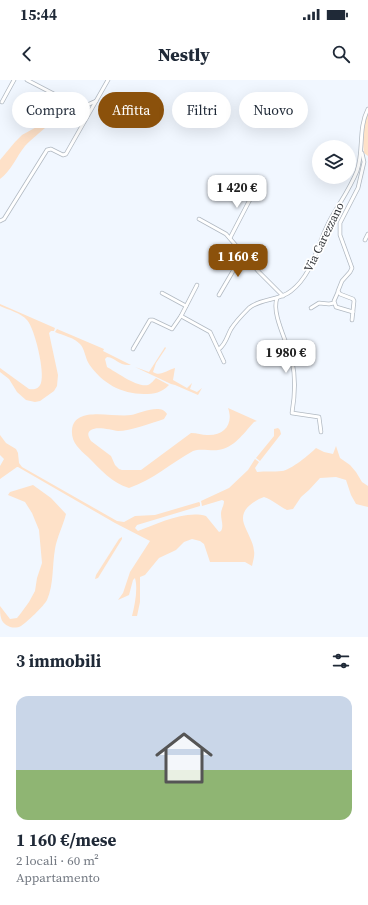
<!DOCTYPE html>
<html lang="it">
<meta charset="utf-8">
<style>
body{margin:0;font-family:"Source Serif 4",serif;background:#f6f6f7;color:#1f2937;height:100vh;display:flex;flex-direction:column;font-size:15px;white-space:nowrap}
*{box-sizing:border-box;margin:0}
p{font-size:13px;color:#747a83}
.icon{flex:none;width:22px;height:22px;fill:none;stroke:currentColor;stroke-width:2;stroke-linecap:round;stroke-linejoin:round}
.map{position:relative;height:557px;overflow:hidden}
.details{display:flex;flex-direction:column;background:#fff;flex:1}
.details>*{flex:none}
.guide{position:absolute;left:12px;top:12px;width:344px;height:36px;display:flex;gap:8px}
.fabs{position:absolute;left:312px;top:60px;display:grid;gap:8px}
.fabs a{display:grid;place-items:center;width:44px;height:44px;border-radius:50%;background:#fff;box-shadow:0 4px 16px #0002;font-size:20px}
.price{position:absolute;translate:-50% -34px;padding:0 9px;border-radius:8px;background:#fff;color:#222;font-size:13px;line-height:26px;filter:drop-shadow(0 1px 2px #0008)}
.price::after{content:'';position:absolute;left:50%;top:24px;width:12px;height:9px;margin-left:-6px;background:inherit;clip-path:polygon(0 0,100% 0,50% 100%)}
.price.selected{background:#8b510b;color:#fff}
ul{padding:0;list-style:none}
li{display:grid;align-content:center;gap:8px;height:212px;padding:0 16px}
li span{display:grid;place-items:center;height:124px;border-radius:12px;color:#555}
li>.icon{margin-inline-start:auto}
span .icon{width:72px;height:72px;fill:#fffc;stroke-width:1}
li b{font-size:17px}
h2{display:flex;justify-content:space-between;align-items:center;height:48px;padding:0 16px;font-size:17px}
.tag{padding:0 14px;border-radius:18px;background:#fff;box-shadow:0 4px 16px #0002;font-size:14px;line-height:36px}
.tag.selected{background:#8b510b;color:#fff}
.status{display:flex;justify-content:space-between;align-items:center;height:28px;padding:0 20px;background:#fff;direction:ltr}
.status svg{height:11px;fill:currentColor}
header{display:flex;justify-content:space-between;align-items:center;height:52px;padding:0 16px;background:#fff;font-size:18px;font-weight:800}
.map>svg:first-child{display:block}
</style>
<div class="status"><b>15:44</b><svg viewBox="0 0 49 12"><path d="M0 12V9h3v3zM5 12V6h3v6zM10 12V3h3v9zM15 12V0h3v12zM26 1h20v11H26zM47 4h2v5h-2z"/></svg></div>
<header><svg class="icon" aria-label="back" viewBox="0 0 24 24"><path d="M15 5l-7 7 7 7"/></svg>Nestly<svg class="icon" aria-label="search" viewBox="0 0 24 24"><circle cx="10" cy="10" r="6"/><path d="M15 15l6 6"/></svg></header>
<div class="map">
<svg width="368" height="557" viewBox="0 0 368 557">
<rect width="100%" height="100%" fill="#f1f7ff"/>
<g fill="#fee1c8">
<path d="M367,32L368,33V76L364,73C362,58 364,46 367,32Z"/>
<path d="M51,39L53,40C44,50 32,58 25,66C16,77 12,90 0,99V80L15,62L22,55Z"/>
<path d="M0,224L55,248L54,251H51L49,253L58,295L57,306L54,311L40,321L35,322L26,320L17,312L9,299L0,292V288L29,309C34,310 39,309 41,303C45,292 35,249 27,240C21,233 9,230 0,226Z"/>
<path d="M57,249L104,269L103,271L131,285C118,286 117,278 107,277L105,279L107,287C116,292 138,308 148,305C151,304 154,300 156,298L169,305C161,313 155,314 144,314C121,314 102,303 89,284C85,278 85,269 80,264C75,258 62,255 55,252Z"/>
<path d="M165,267L166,268L156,283L153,292C160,297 167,290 175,288L173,300L187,308L192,303L190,309L197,312L202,308L198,315L175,305L171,304L135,287L149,292Z"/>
<path d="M228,328L257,341L254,342C243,354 234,368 218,370C210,371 200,368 193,371C171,383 153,400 129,408C112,403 100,389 88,377C79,369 71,362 72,350C74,325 114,338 131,335C141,333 161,323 167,334L164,339C152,343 130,351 118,351C111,350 97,346 91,350C86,353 89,358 91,361L111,376L115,385L119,389L122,390H141L191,353C197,353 202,355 207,355C224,356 234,344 228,328Z"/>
<polygon points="278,348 280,350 281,354 260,381 256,378 274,356 274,349"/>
<path d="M0,355L6,363L16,369L18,373L19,383L22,387L117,441L124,442L135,436L155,435L199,422L200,423V426L137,445L135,448L138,451C157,444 185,430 206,436L219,452L221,451C224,446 221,440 221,434C221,429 224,426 224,421L222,420L202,426L201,421L229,408L248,390L255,379L259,382L255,388L257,392C265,391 274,392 282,391C291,390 310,374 316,368L324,372L333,374L336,366L340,378L350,385L356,392L362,402L368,406V427L356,424L351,415L346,400L336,397L320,398L309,410L301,417L293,429L287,430C279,426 273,420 264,417C253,421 239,430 244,444C247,453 253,461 254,471C255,475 253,481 252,486L245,482H210L204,464L200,461L192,459L184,462L176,470L159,478L145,495L140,497V522L137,536H132C135,524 138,509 135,498L133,500L129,515L118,520L123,513L130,492L150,461L115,443L18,387H17L0,399V386L4,379L0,375Z"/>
<path d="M33,405L51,418L66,434C63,446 57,457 55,469C52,486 54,504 47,520C44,526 26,543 21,546C14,550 3,546 1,538C0,535 0,530 0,526L10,539L17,538L21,533L29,522L35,511L37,498L42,483L39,450L32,433L25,422L8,415L10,412Z"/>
<polygon points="122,457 122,459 98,498 95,499 96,495 119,459"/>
</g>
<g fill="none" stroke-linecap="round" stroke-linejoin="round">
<g stroke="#b1b9c2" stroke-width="4.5">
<g id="street">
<polyline points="27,0 77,26 85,26 96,21"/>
<polyline points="2,22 14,0"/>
<polyline points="199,139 226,154 259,192 283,216"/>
<polyline points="0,141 4,139 47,70 51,69 63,75 66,74 108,0"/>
<polyline points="230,158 257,106"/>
<polyline points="365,160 368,154"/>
<polyline points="197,205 181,236 210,252 224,282"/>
<polyline points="338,212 334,221 336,227 353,232"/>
<polyline points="162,213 186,226"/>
<polyline points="219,215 243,174"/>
<path d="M277,218C271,234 288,263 292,281C296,298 295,315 292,333L319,337L321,352"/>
<polyline points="311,228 319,223 329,224 334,223"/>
<polyline points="352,240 354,221 353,219 340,214 338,211 342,201 350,192 352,188 340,155 340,143 358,108 364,82 362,73"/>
<polyline points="133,269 150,240 153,240 172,249 181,236"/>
<path d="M219,269C226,264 227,256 231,249C236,241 243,234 249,228C261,218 279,221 291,211C313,194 317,165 329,142C338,125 350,109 357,91C364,71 358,48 368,29"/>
</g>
</g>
<use href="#street" stroke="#fff" stroke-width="3"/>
</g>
<g text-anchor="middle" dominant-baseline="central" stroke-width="3.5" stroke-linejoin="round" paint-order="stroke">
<g font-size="12" fill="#36393d" stroke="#fff">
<text transform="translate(324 157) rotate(-64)">Via Carezzano</text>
</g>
</g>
</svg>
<div class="fabs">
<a><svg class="icon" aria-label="layers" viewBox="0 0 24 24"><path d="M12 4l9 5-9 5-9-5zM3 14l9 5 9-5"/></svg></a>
</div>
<b class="price" style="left:237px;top:129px">1 420 €</b>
<b class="price selected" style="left:238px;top:198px">1 160 €</b>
<b class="price" style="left:286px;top:294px">1 980 €</b>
<div class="guide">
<a class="tag">Compra</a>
<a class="tag selected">Affitta</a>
<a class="tag">Filtri</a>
<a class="tag">Nuovo</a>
</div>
</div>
<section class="details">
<h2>3 immobili<svg class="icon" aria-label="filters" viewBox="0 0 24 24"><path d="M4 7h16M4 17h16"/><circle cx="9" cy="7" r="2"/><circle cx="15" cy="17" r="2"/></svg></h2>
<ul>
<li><span style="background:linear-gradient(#c9d6e8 60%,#8fb573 0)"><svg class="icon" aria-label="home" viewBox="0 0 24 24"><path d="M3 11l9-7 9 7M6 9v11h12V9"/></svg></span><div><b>1 160 €/mese</b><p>2 locali · 60 m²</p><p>Appartamento</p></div></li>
</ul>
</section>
